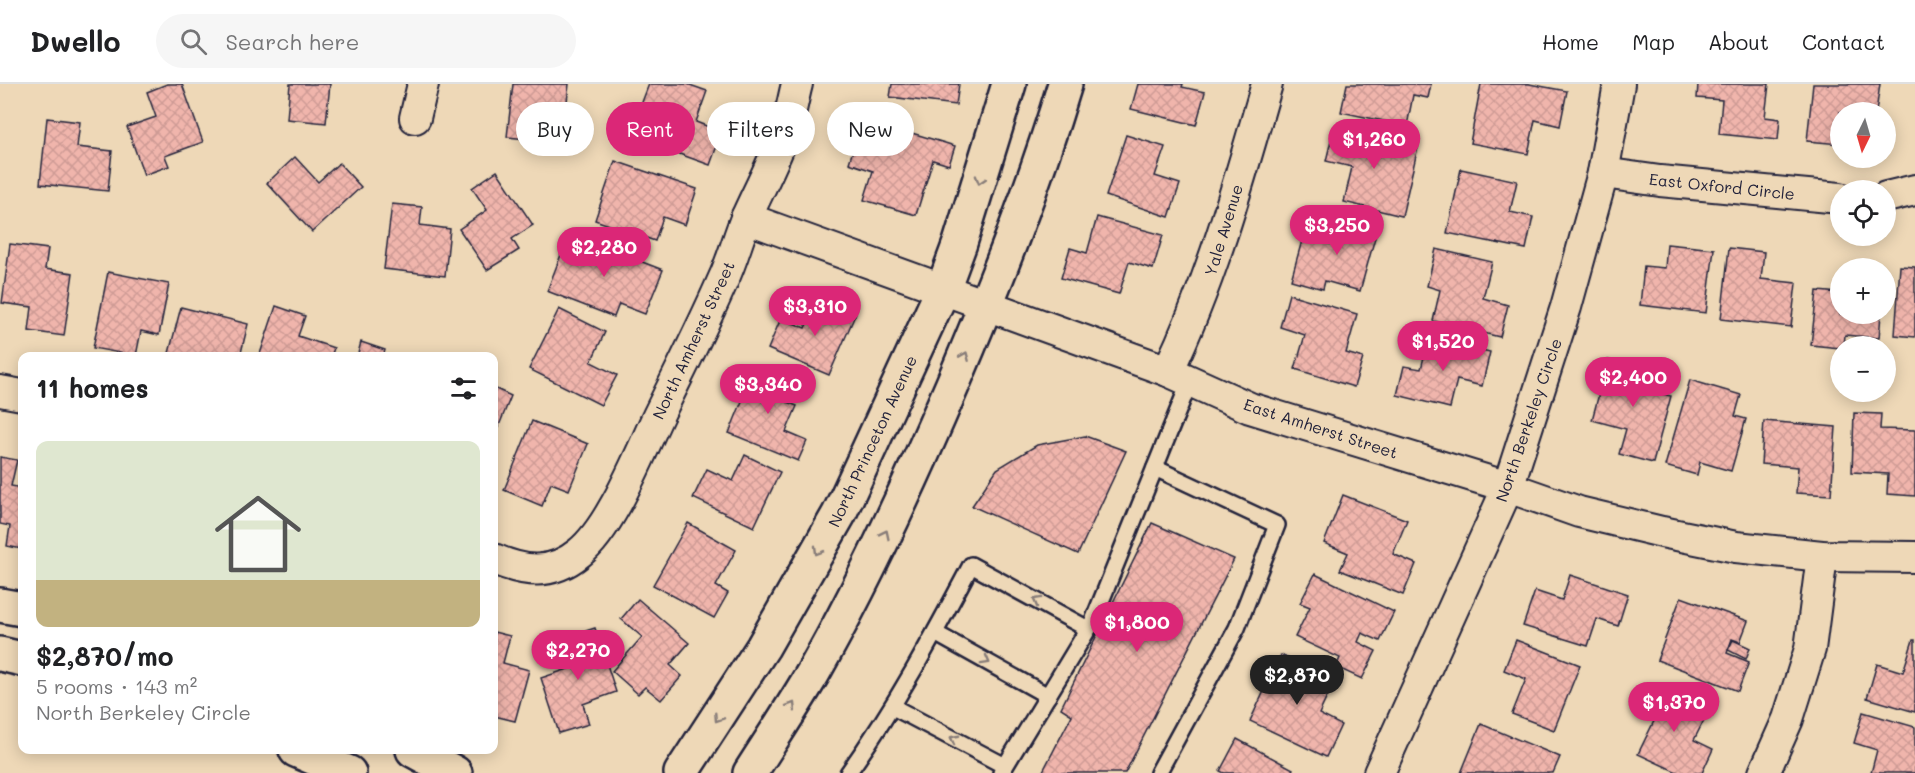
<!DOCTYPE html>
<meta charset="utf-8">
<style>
body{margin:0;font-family:Mali,sans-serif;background:#f6f6f6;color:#202124;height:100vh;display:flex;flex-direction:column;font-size:22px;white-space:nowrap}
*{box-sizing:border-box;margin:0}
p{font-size:20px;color:#757577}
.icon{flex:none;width:33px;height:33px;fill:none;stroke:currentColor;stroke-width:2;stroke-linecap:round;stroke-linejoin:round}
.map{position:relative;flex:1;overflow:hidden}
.details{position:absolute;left:18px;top:268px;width:480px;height:402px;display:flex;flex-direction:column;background:#fff;border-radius:12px;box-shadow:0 3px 15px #0003}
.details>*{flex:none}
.guide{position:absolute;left:516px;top:18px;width:570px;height:54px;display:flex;gap:12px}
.needle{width:39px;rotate:185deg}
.buttons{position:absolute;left:1830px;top:18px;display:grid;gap:12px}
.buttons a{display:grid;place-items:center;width:66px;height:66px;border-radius:50%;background:#fff;box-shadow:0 3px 15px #0003;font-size:30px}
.price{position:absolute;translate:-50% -51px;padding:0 14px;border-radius:21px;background:#db2777;color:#fff;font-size:20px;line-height:39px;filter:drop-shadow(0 2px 3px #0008)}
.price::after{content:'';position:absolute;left:50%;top:36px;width:18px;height:14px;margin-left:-9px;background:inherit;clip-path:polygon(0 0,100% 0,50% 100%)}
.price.on{background:#222;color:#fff}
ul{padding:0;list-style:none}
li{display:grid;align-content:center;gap:12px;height:318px;padding:0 18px}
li+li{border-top:2px solid #e0e0e0}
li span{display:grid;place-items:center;height:186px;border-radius:12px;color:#555}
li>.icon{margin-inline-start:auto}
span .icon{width:108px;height:108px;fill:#fffc;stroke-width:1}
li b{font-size:26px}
h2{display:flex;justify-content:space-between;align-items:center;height:72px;padding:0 18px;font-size:26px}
.tag{padding:0 21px;border-radius:27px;background:#fff;box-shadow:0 3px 15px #0003;font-size:21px;line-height:54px}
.tag.on{background:#db2777;color:#fff}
header{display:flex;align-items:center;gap:36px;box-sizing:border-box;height:84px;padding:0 30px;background:#fff;border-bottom:2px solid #e0e0e0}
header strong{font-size:28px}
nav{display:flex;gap:33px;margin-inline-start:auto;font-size:21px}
.search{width:420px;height:54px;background:#f6f6f6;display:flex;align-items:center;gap:15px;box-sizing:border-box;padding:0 21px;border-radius:33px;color:#757577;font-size:22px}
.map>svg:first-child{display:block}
</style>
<header>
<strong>Dwello</strong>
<div class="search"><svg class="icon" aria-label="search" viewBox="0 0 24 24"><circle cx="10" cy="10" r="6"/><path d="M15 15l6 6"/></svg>Search here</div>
<nav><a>Home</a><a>Map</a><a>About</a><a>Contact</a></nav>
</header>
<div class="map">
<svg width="1915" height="689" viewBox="0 0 1915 689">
<defs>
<pattern id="building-cross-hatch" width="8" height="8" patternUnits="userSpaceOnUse" patternTransform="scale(1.5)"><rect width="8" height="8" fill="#f0b5ac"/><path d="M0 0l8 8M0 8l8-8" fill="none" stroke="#ce9b95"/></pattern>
</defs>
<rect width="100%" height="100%" fill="#eed8b7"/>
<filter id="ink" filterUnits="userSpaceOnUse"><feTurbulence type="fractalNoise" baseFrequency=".0167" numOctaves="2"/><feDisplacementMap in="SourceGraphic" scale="12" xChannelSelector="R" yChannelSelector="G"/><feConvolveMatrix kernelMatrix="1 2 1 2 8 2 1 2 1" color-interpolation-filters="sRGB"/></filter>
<g filter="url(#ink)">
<g fill="url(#building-cross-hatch)" stroke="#22223b" stroke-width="1.5">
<polygon points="167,0 182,0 203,58 165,72 169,82 144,91 127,43 156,33 147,8"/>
<polygon points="290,0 330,0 326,39 287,35"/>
<polygon points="513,0 569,0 564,45 549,43 548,57 507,53"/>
<polygon points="649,0 687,0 707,7 696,38 722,48 710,81 646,58 655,32 639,26"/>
<polygon points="892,0 959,0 956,21 890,13"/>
<polygon points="1138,0 1183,0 1182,3 1205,8 1196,41 1131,25"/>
<polygon points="1347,0 1431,0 1428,14 1413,11 1407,42 1341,28"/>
<polygon points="1481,0 1529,0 1567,7 1560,42 1535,36 1528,70 1470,59"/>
<polygon points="1698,0 1769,0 1765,33 1780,35 1778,56 1719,50 1722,16 1697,14"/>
<polygon points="1813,0 1880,0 1876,28 1840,28 1840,60 1807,57"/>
<polygon points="47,34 80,38 77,63 112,67 108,107 40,100"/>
<polygon points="892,43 955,62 949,81 933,76 916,131 864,116 873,87 849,79 859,46 888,55"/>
<polygon points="1334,44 1418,63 1402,132 1344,118 1352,83 1326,77"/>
<polygon points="1126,51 1165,63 1155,92 1180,100 1169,133 1106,112"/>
<polygon points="295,73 318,98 339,79 361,103 312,148 267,99"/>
<polygon points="615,77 697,105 685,141 663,133 655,157 595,136"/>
<polygon points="1461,85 1517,97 1510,128 1533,133 1526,165 1447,149"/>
<polygon points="497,87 533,141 512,155 519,166 487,186 459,145 487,126 472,104"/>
<polygon points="392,120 422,123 420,141 450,145 445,192 384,185"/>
<polygon points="1338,132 1378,143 1360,207 1325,197 1323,205 1291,196 1303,153 1330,160"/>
<polygon points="1097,133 1163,151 1153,185 1129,178 1119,210 1061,194 1070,164 1087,169"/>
<polygon points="589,147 610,155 606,164 663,186 645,230 619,220 614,233 547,207 564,163 580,169"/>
<polygon points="10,160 48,165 45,185 73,189 64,252 29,247 32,223 2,219"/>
<polygon points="1667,160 1714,165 1706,229 1640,221 1644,182 1665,184"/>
<polygon points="1729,164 1764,168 1761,195 1796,199 1791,243 1721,235"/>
<polygon points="1436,165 1492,178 1483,214 1508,221 1500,253 1433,237 1440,206 1427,202"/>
<polygon points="1900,182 1915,183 1915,253 1895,251"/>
<polygon points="108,188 169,200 159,251 141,247 136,272 93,264"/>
<polygon points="1817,207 1840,209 1840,230 1881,230 1879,254 1845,251 1844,262 1840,264 1811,261"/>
<polygon points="1289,210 1357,230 1346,269 1363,274 1354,303 1295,285 1305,251 1280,243"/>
<polygon points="819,213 856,229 829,291 768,265 781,234 805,244"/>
<polygon points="276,222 305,232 298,252 334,264 331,273 259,273"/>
<polygon points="181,223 248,240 240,273 168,273"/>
<polygon points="559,225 605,248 591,278 617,291 601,321 529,285"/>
<polygon points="1429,253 1490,268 1482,302 1457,296 1450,324 1397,311 1404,282 1421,285"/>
<polygon points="361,258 385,266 383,273 357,273"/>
<polygon points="1608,276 1662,290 1657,309 1671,312 1653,379 1619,370 1626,345 1592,336"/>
<polygon points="756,283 795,299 787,318 797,322 786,348 807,357 798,377 729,349"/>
<polygon points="1690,296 1741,311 1735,332 1746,335 1731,387 1700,378 1697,391 1665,382"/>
<polygon points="494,304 511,312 494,354"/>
<polygon points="1854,329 1881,330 1880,345 1915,346 1915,412 1887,410 1888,390 1852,388"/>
<polygon points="532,337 588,360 569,406 551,399 542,422 504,406"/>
<polygon points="1764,337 1836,343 1831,411 1796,409 1798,383 1761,380"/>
<polygon points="1085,352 1126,367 1078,470 972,422 997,385 1037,361"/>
<polygon points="745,371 780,388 754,443 693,414 707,385 733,397"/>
<polygon points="0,373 17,376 11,402 22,404 22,465 7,462 10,442 0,440"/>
<polygon points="1343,411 1407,436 1393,470 1416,480 1403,511 1340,486 1348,469 1324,459"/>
<polygon points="688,439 736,466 716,502 728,509 714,534 653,501"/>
<polygon points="1152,439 1234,475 1125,689 1042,689 1072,631 1061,624"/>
<polygon points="1315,490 1394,528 1380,557 1362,549 1358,558 1376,567 1362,595 1336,583 1340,574 1295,553 1310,523 1300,519"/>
<polygon points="1570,491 1628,510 1618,542 1597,535 1588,562 1523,542 1535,507 1562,516"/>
<polygon points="1681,513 1748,537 1740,558 1732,555 1727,569 1749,578 1738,607 1657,576"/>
<polygon points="638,515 689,559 670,581 682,592 661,616 645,603 638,610 612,587 642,553 621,535"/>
<polygon points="595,544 616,608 583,620 589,640 559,649 541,594 571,584 561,555"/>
<polygon points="494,548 510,552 503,579 529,586 515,637 494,632"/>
<polygon points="1516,556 1580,581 1554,646 1512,630 1526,595 1504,586"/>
<polygon points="1733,556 1750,564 1746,575 1728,566"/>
<polygon points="1913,556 1915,556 1915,628 1867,614 1877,580 1903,588"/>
<polygon points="1281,571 1335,596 1319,630 1341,641 1326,673 1250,637"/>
<polygon points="1653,602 1708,628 1694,656 1713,665 1702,689 1679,689 1638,670 1654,637 1639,630"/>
<polygon points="1863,628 1915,643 1915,689 1871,689 1877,666 1854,659"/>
<polygon points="1481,640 1560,673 1553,689 1461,689"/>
<polygon points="1237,655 1293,685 1290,689 1224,689 1220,687"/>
</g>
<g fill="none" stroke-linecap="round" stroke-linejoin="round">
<g stroke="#22223b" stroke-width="20">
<g id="lane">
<polyline points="1155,384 1277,441 1237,544 1158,689"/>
<polyline points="935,549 1048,612"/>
<polyline points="893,623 1005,682"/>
<path d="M848,689C895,623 933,553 971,481L1088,545"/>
<polyline points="1001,689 1093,537 1190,297"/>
</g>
</g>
<g stroke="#22223b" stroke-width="34">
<g id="street">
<polyline points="415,34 423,0"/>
<polyline points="1603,89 1660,97 1840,114"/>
<polyline points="1886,113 1915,106"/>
<polyline points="746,134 1168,287 1250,324 1508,403 1579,428 1662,448 1736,463 1822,472 1915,473"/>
<path d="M1168,287C1212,195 1239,98 1267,0"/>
<polyline points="0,307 22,311"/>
<path d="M494,475C524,488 551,492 579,469C611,444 640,370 658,332C680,287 703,242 723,196C733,175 738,153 747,132C760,103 776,74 786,44C791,30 793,15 797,0"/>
<polyline points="1379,689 1508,403 1566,223 1603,89 1619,0"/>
<polyline points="1764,689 1788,635 1810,565 1822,472"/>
</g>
</g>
<g stroke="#22223b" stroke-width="38">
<g id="secondary">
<polyline points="0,521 22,525"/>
<polyline points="0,570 22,575"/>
<polyline points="296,666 349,689"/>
<polyline points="413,666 455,689"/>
<polyline points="681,689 763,563 839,430 943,205 960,159 1009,0"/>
<path d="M750,689C771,656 793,623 813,589C866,496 910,400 952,302C994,203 1034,103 1065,0"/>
</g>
</g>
<use href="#lane" stroke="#eed8b7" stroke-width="15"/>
<use href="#street" stroke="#eed8b7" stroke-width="30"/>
<use href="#secondary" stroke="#eed8b7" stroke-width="33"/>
</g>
<defs><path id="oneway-chevron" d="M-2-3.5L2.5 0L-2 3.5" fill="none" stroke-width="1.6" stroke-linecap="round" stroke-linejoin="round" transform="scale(1.5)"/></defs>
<g stroke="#887d79">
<use href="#oneway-chevron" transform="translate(980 96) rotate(107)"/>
<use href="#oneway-chevron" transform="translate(965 272) rotate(-67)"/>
<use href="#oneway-chevron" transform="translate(885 450) rotate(-64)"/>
<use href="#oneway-chevron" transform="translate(818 467) rotate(120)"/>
<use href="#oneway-chevron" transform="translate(1037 517) rotate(-151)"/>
<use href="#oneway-chevron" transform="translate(986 577) rotate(29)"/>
<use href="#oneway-chevron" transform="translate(792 622) rotate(-58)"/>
<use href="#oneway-chevron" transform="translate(718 634) rotate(123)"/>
<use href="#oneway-chevron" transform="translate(954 655) rotate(-152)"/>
</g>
</g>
<g text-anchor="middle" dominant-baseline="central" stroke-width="6" stroke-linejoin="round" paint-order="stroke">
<g font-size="16" fill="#22223b" stroke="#eed8b7">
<text transform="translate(1722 102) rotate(6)">East Oxford Circle</text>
<text transform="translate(1223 146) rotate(-73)">Yale Avenue</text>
<text transform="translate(693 256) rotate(-65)">North Amherst Street</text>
<text transform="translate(1528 336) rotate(-71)">North Berkeley Circle</text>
<text transform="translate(1321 344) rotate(18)">East Amherst Street</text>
<text transform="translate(872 357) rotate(-65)">North Princeton Avenue</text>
</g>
</g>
</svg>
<div class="buttons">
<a><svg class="needle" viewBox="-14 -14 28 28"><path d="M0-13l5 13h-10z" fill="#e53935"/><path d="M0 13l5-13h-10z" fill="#757577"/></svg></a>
<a><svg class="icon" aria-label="locate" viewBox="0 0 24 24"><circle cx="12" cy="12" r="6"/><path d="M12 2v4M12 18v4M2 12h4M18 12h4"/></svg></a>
<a>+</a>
<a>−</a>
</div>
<b class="price" style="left:1374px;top:86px">$1,260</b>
<b class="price" style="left:1337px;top:172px">$3,250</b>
<b class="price" style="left:604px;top:194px">$2,280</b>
<b class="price" style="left:815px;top:253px">$3,310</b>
<b class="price" style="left:1443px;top:288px">$1,520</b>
<b class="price" style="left:1633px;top:324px">$2,400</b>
<b class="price" style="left:768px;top:331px">$3,340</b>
<b class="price" style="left:1137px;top:569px">$1,800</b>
<b class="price" style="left:578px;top:597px">$2,270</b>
<b class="price on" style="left:1297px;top:622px">$2,870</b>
<b class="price" style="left:1674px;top:649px">$1,370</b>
<div class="guide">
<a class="tag">Buy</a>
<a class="tag on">Rent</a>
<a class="tag">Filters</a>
<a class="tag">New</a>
</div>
<section class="details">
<h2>11 homes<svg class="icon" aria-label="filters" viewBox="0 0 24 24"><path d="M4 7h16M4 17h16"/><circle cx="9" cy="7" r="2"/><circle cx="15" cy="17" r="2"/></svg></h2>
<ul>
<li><span style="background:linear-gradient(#dfe7d0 75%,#c2b280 0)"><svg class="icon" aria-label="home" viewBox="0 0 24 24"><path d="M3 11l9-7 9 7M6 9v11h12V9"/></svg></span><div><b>$2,870/mo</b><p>5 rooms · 143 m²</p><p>North Berkeley Circle</p></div></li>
</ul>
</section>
</div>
